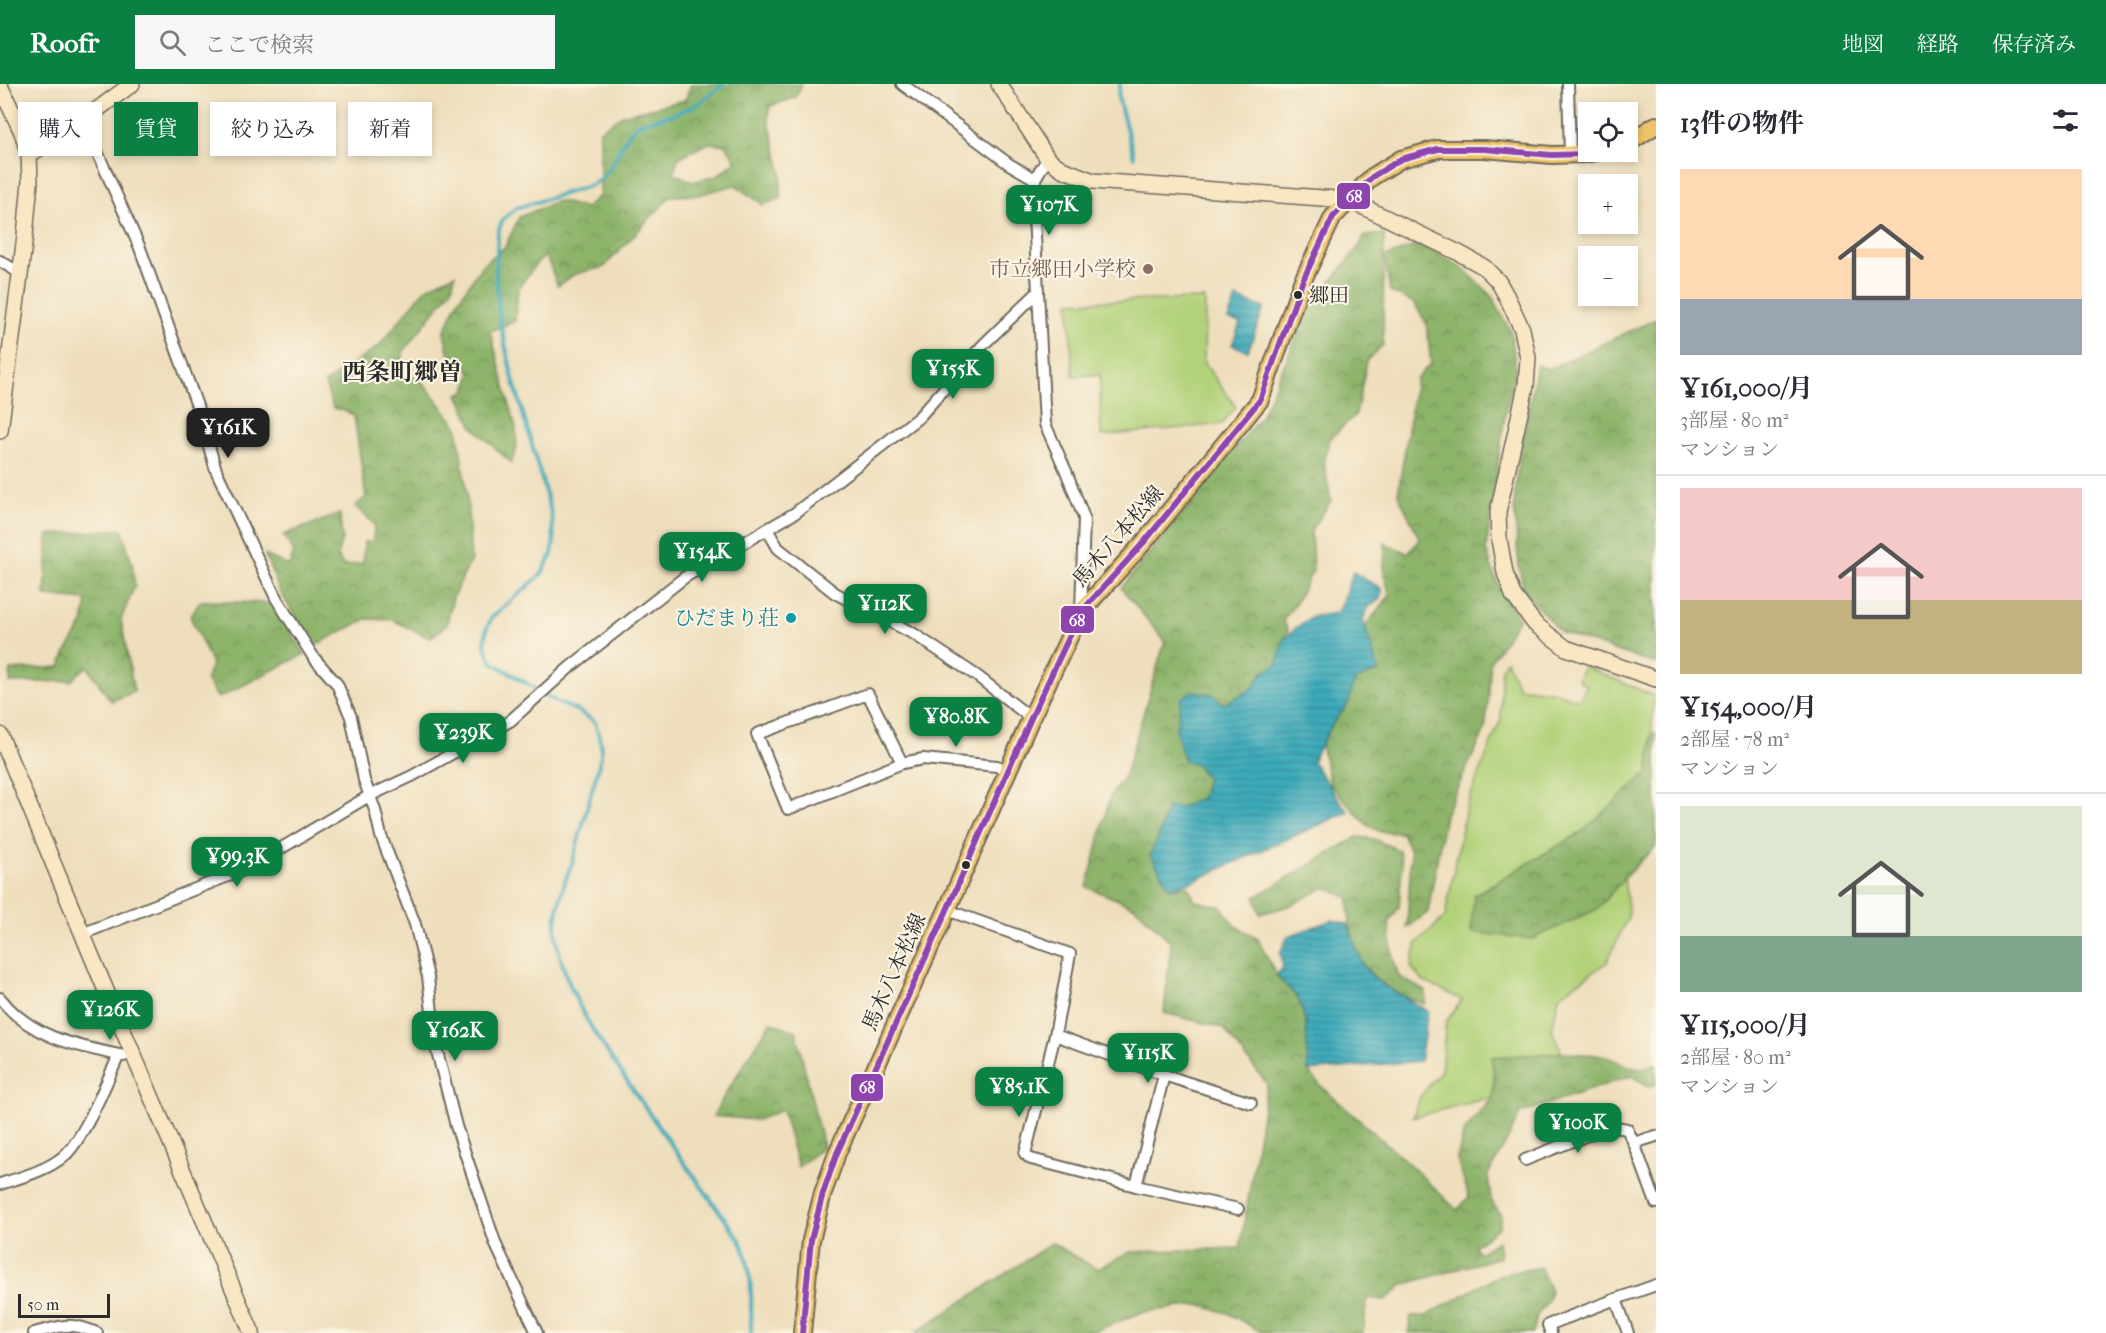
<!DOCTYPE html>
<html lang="ja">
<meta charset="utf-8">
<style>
body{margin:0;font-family:"IM FELL French Canon","Noto Serif JP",serif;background:#f7f7f7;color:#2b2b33;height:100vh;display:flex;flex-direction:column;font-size:22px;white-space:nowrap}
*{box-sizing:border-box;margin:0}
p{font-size:20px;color:#7c7c81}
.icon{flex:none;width:33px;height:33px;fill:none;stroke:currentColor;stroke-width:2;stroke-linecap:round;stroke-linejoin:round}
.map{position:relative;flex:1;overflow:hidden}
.side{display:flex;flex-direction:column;background:#fff;width:450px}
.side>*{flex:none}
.top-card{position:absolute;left:18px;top:18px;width:570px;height:54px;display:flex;gap:12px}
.controls{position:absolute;left:1578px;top:18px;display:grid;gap:12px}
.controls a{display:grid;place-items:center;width:60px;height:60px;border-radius:0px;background:#fff;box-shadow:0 3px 9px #0003;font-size:30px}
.scale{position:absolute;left:18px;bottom:15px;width:92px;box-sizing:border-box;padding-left:6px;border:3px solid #2b2b2b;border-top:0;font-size:16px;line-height:21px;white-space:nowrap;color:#2b2b2b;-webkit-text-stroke:4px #fcf5e5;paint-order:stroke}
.price{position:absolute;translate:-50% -51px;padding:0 14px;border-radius:12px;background:#0b8043;color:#fff;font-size:20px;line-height:39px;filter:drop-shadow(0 2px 3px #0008)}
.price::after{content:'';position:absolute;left:50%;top:36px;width:18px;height:14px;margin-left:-9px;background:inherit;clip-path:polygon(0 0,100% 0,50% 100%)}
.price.current{background:#222;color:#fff}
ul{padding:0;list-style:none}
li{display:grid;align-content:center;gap:12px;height:318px;padding:0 24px}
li+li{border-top:2px solid #e1e1e2}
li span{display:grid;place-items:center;height:186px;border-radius:0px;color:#555}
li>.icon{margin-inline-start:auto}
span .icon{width:108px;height:108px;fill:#fffc;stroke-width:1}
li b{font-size:26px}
h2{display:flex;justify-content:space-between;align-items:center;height:72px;padding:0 24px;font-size:26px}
.tag{padding:0 21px;border-radius:0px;background:#fff;box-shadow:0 3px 9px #0003;font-size:21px;line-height:54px}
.tag.current{background:#0b8043;color:#fff}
header{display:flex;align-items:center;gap:36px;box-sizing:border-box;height:84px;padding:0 30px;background:#0b8043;color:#fff}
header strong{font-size:28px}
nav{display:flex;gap:33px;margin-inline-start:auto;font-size:21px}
.search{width:420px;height:54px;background:#f7f7f7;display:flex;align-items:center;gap:15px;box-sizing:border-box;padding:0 21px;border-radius:0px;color:#7c7c81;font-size:22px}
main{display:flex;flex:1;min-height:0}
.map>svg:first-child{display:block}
</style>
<header>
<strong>Roofr</strong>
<div class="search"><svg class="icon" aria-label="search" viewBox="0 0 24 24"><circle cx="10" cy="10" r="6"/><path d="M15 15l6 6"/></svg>ここで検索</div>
<nav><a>地図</a><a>経路</a><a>保存済み</a></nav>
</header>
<main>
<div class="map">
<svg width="1656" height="1249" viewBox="0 0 1656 1249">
<defs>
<pattern id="forest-crowns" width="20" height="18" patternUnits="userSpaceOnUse" patternTransform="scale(1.5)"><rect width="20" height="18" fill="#8db46a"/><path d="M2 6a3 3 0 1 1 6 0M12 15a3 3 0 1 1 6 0" fill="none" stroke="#739357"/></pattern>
<pattern id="water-rules" width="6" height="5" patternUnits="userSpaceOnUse" patternTransform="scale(1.5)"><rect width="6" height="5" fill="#3caaba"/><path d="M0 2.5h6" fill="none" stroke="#338b97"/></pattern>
</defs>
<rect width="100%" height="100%" fill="#fcf5e5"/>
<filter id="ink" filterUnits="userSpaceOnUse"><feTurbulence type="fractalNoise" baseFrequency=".0167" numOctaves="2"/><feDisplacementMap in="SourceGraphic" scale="12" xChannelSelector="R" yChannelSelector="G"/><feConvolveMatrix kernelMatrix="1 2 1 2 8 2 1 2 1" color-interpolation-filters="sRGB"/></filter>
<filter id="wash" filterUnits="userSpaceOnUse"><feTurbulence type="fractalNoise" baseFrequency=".008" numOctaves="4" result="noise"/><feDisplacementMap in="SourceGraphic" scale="24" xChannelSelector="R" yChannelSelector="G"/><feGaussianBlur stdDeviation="1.35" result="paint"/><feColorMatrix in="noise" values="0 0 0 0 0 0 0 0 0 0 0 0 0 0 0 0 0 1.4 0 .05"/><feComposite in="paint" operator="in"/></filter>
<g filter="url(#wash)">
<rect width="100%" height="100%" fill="#eedebc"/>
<g fill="#b2d27a" stroke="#6e7e52" stroke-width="1.5">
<polygon points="1205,215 1204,279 1236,323 1222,340 1101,352 1100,291 1073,292 1069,218"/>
<polygon points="1506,576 1518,603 1557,608 1579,616 1587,601 1578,596 1584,582 1654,612 1649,687 1582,748 1474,811 1596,826 1624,794 1629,831 1607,878 1559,912 1552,946 1562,969 1492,973 1494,991 1493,1013 1413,1033 1420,1013 1441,987 1446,938 1462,916 1423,897 1411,883 1417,859 1445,833 1466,723 1501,635 1501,586"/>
</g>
<g fill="url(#forest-crowns)" stroke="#5c704a" stroke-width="1.5" fill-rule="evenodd">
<path d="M691,0H802L795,14L770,22L768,33L781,86V114L763,121L735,101L698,111L671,112L604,183L575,190L558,202L546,172L537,179L518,205L515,237L490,247L516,344L517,364L511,379L473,343L458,310L466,307L471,289L463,278L449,271L444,248L458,217L483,180L505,163L519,133L558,117L586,124L600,111V46L622,31L685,16ZM709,59L726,61L736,77L717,92L693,98L674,89L678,74Z"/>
<polygon points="1384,150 1383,261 1367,277 1356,330 1330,355 1324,379 1331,417 1311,446 1313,486 1295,520 1283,536 1288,547 1283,556 1278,581 1262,589 1252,605 1224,620 1212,610 1192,607 1181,615 1198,682 1207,695 1202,714 1179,724 1167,723 1159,752 1151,771 1170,804 1188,802 1195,817 1222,823 1233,840 1258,855 1276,891 1298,914 1306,938 1308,987 1325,1006 1407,1078 1457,1126 1469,1113 1457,1075 1464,1048 1493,1013 1494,991 1491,973 1562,969 1601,971 1636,985 1656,981 1656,1000 1649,1002 1631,992 1520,1029 1510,1051 1488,1091 1491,1116 1501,1132 1499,1143 1474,1162 1479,1169 1498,1157 1500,1173 1402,1201 1387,1216 1367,1214 1363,1249 1263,1249 1228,1229 1198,1221 1143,1228 1089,1249 915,1249 1052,1159 1097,1185 1129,1168 1240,1164 1267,1000 1223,944 1164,929 1171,858 1135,823 1087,803 1110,713 1125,691 1165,557 1121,504 1262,331 1309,225 1358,164 1365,152"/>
<polygon points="1420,160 1463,184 1491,211 1511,248 1516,286 1505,330 1486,466 1498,501 1519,535 1490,578 1489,610 1485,646 1445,730 1428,828 1407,844 1411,769 1402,749 1381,748 1367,741 1330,700 1321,660 1334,638 1348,620 1355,596 1378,587 1365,543 1390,511 1384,491 1385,459 1408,469 1420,456 1398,410 1416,295 1431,279 1426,238 1413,218 1390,208 1385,173"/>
<polygon points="455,190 452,205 403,268 402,288 422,297 457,342 467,411 471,476 453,513 447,540 430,554 393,536 366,535 314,562 280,508 265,471 289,482 294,468 283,451 340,430 342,455 337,472 344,482 363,479 364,458 372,458 375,441 355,422 366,413 354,332 346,327 333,324 325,299 379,262 426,204"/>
<polygon points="1656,235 1656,580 1560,548 1524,507 1519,482 1514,422 1517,388 1537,281 1549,285"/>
<polygon points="122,445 132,480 135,502 121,535 134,608 111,617 87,582 71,597 10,599 10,586 60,583 66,568 83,540 87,516 45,512 48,451"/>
<polygon points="201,517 271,519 305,570 218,614 206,596 212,580 190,532"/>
<polygon points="1652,648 1656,650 1656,762 1624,794 1596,826 1532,855 1471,848 1474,811 1582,748 1649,687"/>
<path d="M1357,753L1373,755L1399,766L1402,781L1399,823L1389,838L1392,870L1399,893L1425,907V920C1369,903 1347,873 1349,814L1325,803L1292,821L1260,830L1255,813Z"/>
<polygon points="771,938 796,947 823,1063 798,1083 782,1026 757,1036 713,1032 727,1007"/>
<polygon points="1540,1183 1551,1207 1547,1219 1537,1231 1533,1249 1408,1249 1411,1232 1426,1232 1499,1191"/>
</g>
<g fill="url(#water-rules)" stroke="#346a72" stroke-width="1.5">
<polygon points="1236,214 1264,224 1248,267 1232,261 1240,239 1228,235"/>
<polygon points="1353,488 1382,505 1381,515 1368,523 1363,536 1379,587 1355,596 1348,620 1334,638 1312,677 1348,728 1191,798 1170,804 1150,771 1159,752 1167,723 1179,724 1202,714 1207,695 1198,682 1184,677 1176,645 1181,615 1192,607 1212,610 1224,620 1252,605 1262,589 1277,581 1283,556 1297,543 1314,532 1338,529"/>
<polygon points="1332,836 1348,840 1363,882 1378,898 1428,927 1420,977 1308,987 1306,938 1298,914 1276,891 1283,884 1280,869 1288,852"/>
</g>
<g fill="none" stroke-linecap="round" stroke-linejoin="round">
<g stroke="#3caaba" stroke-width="4">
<path d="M724,0L698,20L677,29L637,40L628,51L607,89L592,101L517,124L503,135L498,148L496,190L500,237L512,291L551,428L554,455L552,470L541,491L492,533L486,546L485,562L492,578L555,617L578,627L595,638L601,660V673L572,780C564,795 554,834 556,851C564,909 599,957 632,1004C667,1056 704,1106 740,1156C754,1186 751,1217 751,1249"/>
<polyline points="1120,0 1118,13 1134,73"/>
</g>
</g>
</g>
<g filter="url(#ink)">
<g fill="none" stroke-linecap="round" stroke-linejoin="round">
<g stroke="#6f6a5e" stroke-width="14">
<g id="street">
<polyline points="902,0 1009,80 1035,95"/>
<polyline points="1568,0 1570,71"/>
<polyline points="83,36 140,164 197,322 216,386 276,514 314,574 337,600 351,633 364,696 375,726 381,752 415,840 428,893 436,963 456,1042 496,1161 537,1249"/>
<polyline points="1048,75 1040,86 1035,95 1034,132 1045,340 1066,387 1084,434 1081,528"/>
<polyline points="0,177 20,189"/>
<polyline points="767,445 778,464 835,509 914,550 977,592 1031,634"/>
<polygon points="868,610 902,679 788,725 757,650"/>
<polyline points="902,679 923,675 997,682 1008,686"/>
<polyline points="947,826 1070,870 1055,951 1025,1070 1031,1075 1136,1102 1238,1125"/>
<polyline points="82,850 248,784 369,712 412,692 510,637 569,584 685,493 795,429 919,333 984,260 1037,209"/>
<path d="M0,914C31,954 77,962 124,972"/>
<polyline points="1055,951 1164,991 1251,1019"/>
<polyline points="1634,1059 1656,1052"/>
<polyline points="1525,1076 1610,1042 1627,1045 1634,1059 1656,1119"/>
<path d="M0,1100C20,1094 48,1086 64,1072C84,1055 107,997 119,971"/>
<polyline points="1136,1102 1164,991"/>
<polyline points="1616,1215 1656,1201"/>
<path d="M34,1249C62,1242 69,1237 97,1249"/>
<polyline points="1551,1249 1548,1241 1616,1215 1628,1249"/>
</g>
</g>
<g stroke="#6f6a5e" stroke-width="18">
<g id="secondary">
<polyline points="999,0 1048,75 1062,85 1093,97 1349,116 1459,169 1484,183 1498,197 1507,213 1522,245 1528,274 1526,302 1498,428 1499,455 1505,489 1513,511 1535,540 1566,564 1656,595"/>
<polyline points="0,2 22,48 29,71 30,98 25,152 0,347"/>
<polyline points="29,71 83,36 132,0"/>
<polyline points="0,651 102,897 252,1249"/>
</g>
</g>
<g stroke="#6f6a5e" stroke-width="20">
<g id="primary">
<polyline points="1628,59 1656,41"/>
<polyline points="802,1249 811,1156 823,1109 837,1069 947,826 1031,634 1081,528 1145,457 1260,316 1302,198 1333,133 1372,93 1401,75 1438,65 1484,65 1552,71 1586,70 1595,68"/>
</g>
</g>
<use href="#street" stroke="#fff" stroke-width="10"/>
<use href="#secondary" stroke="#f9e7c3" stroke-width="15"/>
<use href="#primary" stroke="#efc469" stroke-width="16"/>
<g stroke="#fcf5e5" stroke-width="10">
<polyline id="bus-1" points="802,1249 811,1156 823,1109 837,1069 947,826 1031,634 1081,528 1145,457 1260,316 1302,198 1333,133 1372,93 1401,75 1438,65 1484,65 1552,71 1586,70 1595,68"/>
</g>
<use href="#bus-1" stroke="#8e44ad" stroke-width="6"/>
</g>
</g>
<circle fill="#8d6e63" stroke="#fcf5e5" stroke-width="2" cx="1148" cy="185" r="6"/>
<g fill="#2b2b2b" stroke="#fcf5e5" stroke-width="2">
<circle cx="1298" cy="211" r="5"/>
<circle cx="966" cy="781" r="5"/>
</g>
<circle fill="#0f9aa8" stroke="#fcf5e5" stroke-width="2" cx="791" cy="534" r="6"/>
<g text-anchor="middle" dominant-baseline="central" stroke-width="4.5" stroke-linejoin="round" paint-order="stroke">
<g font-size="20" fill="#2b2b2b" stroke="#fcf5e5" text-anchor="start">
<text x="1309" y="211">郷田</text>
</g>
<g font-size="21" fill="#785e54" stroke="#fcf5e5" text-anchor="end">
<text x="1136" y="185">市立郷田小学校</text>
</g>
<g font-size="21" fill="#2b2b2b" stroke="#fcf5e5">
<text transform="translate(1118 452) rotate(-49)">馬木八本松線</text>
<text transform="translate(894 888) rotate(-66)">馬木八本松線</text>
</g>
<g font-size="21" fill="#0d838f" stroke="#fcf5e5" text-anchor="end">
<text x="779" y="534">ひだまり荘</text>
</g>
<g font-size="24" font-weight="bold" fill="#2b2b2b" stroke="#fcf5e5">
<text x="402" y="288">西条町郷曽</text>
</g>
</g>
<g stroke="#fcf5e5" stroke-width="2">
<rect x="1336" y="98" width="35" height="28" rx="6" fill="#8e44ad"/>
<rect x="1060" y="521" width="35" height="29" rx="6" fill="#8e44ad"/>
<rect x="850" y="989" width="34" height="29" rx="6" fill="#8e44ad"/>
</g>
<g font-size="16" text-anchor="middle" font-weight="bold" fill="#fff">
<text x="1354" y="118">68</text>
<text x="1077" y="542">68</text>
<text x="867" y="1009">68</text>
</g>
</svg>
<div class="controls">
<a><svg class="icon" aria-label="locate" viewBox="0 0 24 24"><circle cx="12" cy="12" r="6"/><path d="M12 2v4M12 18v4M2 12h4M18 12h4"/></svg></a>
<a>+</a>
<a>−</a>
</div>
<div class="scale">50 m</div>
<b class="price" style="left:1049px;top:152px">¥107K</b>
<b class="price" style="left:953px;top:316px">¥155K</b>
<b class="price current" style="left:228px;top:375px">¥161K</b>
<b class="price" style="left:702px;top:499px">¥154K</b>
<b class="price" style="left:885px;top:551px">¥112K</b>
<b class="price" style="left:956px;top:664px">¥80.8K</b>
<b class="price" style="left:463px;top:680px">¥239K</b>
<b class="price" style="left:237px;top:804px">¥99.3K</b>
<b class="price" style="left:110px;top:957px">¥126K</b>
<b class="price" style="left:455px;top:978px">¥162K</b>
<b class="price" style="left:1148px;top:1000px">¥115K</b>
<b class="price" style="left:1019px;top:1034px">¥85.1K</b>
<b class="price" style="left:1578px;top:1070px">¥100K</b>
<div class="top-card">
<a class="tag">購入</a>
<a class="tag current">賃貸</a>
<a class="tag">絞り込み</a>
<a class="tag">新着</a>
</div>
</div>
<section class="side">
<h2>13件の物件<svg class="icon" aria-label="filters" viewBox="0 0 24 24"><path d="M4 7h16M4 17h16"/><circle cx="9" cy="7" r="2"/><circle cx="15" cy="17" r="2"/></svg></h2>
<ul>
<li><span style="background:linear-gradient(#ffd9b3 70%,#9aa5b1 0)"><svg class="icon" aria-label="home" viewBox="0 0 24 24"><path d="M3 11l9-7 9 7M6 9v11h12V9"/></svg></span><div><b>¥161,000/月</b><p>3部屋 · 80 m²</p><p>マンション</p></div></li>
<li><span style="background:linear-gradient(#f6c9c9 60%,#c2b280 0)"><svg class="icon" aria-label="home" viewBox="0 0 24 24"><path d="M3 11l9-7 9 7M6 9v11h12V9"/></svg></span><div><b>¥154,000/月</b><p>2部屋 · 78 m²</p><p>マンション</p></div></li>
<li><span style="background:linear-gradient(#dfe7d0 70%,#7fa58c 0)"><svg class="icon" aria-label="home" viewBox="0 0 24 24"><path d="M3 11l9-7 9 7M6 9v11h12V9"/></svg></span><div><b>¥115,000/月</b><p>2部屋 · 80 m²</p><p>マンション</p></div></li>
</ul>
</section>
</main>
